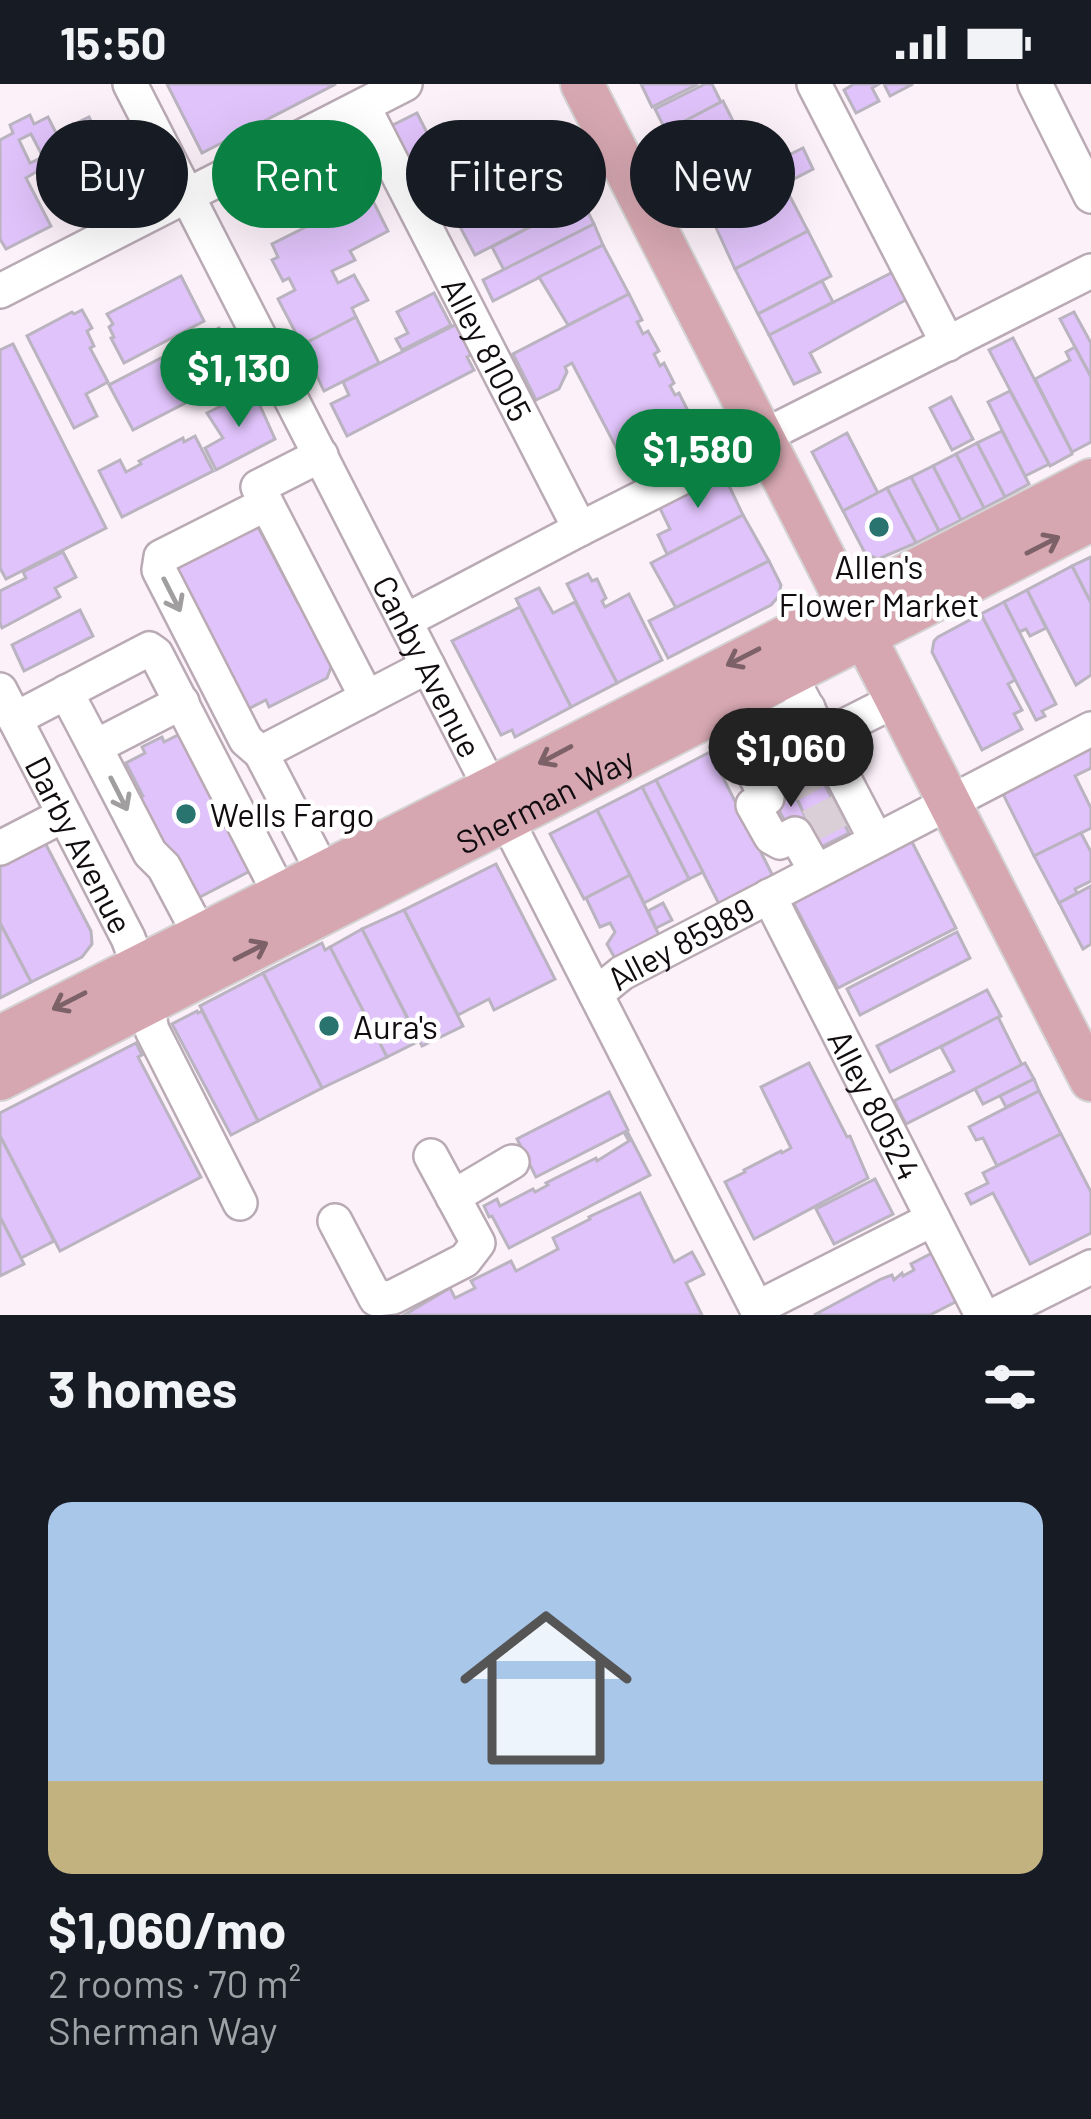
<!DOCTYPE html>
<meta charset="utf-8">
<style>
body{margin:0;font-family:Barlow,sans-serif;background:#20242c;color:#f1f3f6;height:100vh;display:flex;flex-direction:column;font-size:45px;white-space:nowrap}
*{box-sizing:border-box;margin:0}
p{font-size:39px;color:#9ea1a6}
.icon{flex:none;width:66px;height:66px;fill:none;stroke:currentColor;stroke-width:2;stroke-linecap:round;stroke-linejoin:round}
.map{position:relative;height:1231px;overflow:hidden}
.side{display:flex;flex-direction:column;background:#171b24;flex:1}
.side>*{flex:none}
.guide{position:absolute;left:36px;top:36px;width:1020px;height:108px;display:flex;gap:24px}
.price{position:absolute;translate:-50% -102px;padding:0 27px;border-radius:42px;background:#0b8043;color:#fff;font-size:39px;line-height:78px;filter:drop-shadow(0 3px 6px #0008)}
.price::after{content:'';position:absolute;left:50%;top:72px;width:36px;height:27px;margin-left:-18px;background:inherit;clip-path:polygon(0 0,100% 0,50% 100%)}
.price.selected{background:#222;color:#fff}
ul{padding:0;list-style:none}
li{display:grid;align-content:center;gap:24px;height:636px;padding:0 48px}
li span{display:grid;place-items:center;height:372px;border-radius:24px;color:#555}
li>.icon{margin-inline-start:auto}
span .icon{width:216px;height:216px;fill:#fffc;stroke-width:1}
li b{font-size:51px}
h2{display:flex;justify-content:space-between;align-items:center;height:144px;padding:0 48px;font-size:51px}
.pill{padding:0 42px;border-radius:54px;background:#171b24;box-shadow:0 12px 48px #0002;font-size:42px;line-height:108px}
.pill.selected{background:#0b8043;color:#fff}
.status{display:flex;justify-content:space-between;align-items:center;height:84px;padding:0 60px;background:#171b24;direction:ltr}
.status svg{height:33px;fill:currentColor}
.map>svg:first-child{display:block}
</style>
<div class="status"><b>15:50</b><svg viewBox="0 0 49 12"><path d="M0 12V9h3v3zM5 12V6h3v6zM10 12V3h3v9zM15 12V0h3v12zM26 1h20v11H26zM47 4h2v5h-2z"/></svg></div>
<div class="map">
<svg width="1091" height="1231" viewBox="0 0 1091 1231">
<rect width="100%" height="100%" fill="#fdf1f9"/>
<g fill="#e0c3fa" stroke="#bab3c0" stroke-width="3" fill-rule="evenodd">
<polygon points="167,0 336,0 202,69"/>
<polygon points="641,0 698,0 652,23"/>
<polygon points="705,0 712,0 721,18 666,47 655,25"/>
<polygon points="854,0 879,0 872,4 879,17 856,29 844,6"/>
<polygon points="884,0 913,0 890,12"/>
<polygon points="723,17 746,63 753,59 765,83 701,114 666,47"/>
<polygon points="417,29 447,88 544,39 560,70 434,136 387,44"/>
<path d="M30,31L34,40L48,33L56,49L89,33L126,107L81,130L54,77L26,94L51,142L6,165L0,155V56L13,49L10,41ZM31,50L43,73L30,79L19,56Z"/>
<polygon points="803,64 813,85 713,137 701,114"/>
<polygon points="560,70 582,116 475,171 457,137 452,140 447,130"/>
<polygon points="784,101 808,147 735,185 713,137"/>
<polygon points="370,111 388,147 350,167 355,176 332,187 338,199 354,191 368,216 352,224 356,233 302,261 278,215 295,206 289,194 283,197 272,176 278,173 272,160"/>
<polygon points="582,116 594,140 504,186 492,163"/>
<polygon points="594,140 603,161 493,217 483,196"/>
<polygon points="808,147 831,192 758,230 735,185"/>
<polygon points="603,161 629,210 568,241 539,193"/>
<polygon points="897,186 911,213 810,269 820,288 794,300 769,251"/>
<polygon points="181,192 204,237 124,279 111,254 114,253 109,243 113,240 107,230"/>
<polygon points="822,197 833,218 769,251 758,230"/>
<polygon points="434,209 451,241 402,266 396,255 408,249 397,228"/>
<polygon points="629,210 642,236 637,238 643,250 648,247 659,267 654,270 660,282 664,279 674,299 670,302 675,311 679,309 690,331 685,333 691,345 697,342 710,366 637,403 572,279 565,283 567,288 559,305 536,316 513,270"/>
<polygon points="82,226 92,244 87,247 94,262 90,264 108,298 86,310 97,332 74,344 27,252 72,228 74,230"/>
<polygon points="1074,228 1091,259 1091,293 1060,235"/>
<polygon points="356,233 379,279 324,307 302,261"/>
<polygon points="461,238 476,268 467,273 474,286 347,352 331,320 349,311 343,298"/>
<polygon points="219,244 231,267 220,276 218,273 212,276 224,299 133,346 109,301"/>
<polygon points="1013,254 1072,368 1072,370 1050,382 989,266"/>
<polygon points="13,260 106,444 6,495 0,484 0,266"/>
<polygon points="1075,263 1091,293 1091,358 1072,368 1035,295 1070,276 1066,268"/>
<polygon points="253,306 275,355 216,386 205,364 223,354 207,329"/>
<polygon points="1010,307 1049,380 1025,392 988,318"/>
<polygon points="951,313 973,355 952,366 930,324"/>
<polygon points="1002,347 1029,400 1005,413 977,359"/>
<polygon points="847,349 878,409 843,427 812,368"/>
<polygon points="195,352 213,387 122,433 99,387 120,376 126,388 141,380 139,377 183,354 184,358"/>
<polygon points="977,359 1005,413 984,424 956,370"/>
<polygon points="956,370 984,424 961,436 933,382"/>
<polygon points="933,382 961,436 939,447 911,393"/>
<polygon points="721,385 743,431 667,470 658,451 670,445 657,418"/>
<polygon points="911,393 939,447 916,459 887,404"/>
<polygon points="887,404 916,459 878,475 865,469 843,427"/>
<polygon points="743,431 769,477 676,524 651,479"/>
<polygon points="257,441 298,519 303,517 335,572 327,594 269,623 266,616 242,628 173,496 178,481"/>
<polygon points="63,468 76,493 55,504 60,513 2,544 0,539 0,507 26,494 23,488"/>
<polygon points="1091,473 1091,519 1072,482"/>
<polygon points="769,477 781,501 778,513 771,521 668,574 649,537"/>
<polygon points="1072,482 1091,519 1091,591 1076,601 1027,506"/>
<polygon points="588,490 592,497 597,495 606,514 602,517 605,523 629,510 662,576 617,599 567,500"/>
<polygon points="539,504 553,529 575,518 617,599 571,623 516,515"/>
<polygon points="1027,506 1046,544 1030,552 1026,545 1019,548 1004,518"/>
<polygon points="1004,518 1056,620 1042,627 1045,632 1036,636 981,530"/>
<polygon points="520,523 571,623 515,653 512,646 501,651 452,557"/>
<polygon points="80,526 93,552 24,587 12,561"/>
<polygon points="981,530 1015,596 1008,600 1022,626 1014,630 1022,645 982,666 932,568 934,557 938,553"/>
<polygon points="794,639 849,749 821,763 765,653"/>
<polygon points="180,650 250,787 196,815 137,715 143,712 126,679 145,669 142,663 162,653 164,658"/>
<polygon points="1091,658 1091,684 1075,692 1091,724 1091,744 1034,772 1000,704"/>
<polygon points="710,668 775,796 721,824 656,696"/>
<polygon points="656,696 703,788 689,795 642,703"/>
<polygon points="642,703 689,795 644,819 597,726"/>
<polygon points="794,709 806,734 788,743 775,719"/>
<polygon points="597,726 630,791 584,815 550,750"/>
<polygon points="1081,749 1091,768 1091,797 1075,805 1077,809 1059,819 1034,772"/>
<polygon points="43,755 91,847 92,860 82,873 31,898 0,839 0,777"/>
<polygon points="911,756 956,844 838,904 790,812"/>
<polygon points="496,780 555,895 494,926 489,915 458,931 404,826"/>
<polygon points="630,791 661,855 617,878 607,860 615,848 610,839 600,843 586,814"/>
<polygon points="1091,802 1091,860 1083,865 1059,819"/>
<polygon points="663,819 672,836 656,844 648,827"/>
<polygon points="404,826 463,942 422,962 362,845"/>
<polygon points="0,839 31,898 0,914"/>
<polygon points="362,845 419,957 387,973 330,863"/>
<polygon points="957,848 970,874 860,931 847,905"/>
<polygon points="322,859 325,866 330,863 387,973 322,1004 263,889"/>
<polygon points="263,889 322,1004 258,1037 200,922"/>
<polygon points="987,906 1001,932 890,988 877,962"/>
<polygon points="197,927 198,929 202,927 258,1037 231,1051 172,940"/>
<polygon points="998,933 1022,981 906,1040 894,1017 954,987 941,963"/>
<polygon points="136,959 142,971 138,973 201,1093 60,1167 0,1052 0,1029"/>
<polygon points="809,979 847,1053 850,1052 868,1094 754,1155 725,1098 745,1088 744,1086 781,1067 782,1069 791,1064 761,1003"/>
<polygon points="1025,979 1034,995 983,1020 975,1005"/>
<polygon points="1034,995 1039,1007 1006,1023 1000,1012"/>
<polygon points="1039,1007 1061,1050 997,1082 983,1054 976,1056 969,1043"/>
<polygon points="609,1008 628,1046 536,1093 517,1055"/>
<polygon points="628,1049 650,1091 509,1164 492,1132 489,1133 484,1122 497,1115 500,1122 533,1105 535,1108 548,1101 546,1099 596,1074 597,1077 629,1057 625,1050"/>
<polygon points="1061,1050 1091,1108 1091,1149 1030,1180 993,1109 971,1120 966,1110 988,1099 983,1089"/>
<polygon points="0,1052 54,1157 21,1174 0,1133"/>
<polygon points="875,1095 893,1130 834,1160 816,1125"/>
<polygon points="640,1109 674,1178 692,1168 704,1190 686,1199 702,1231 404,1231 450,1204 455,1214 475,1204 471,1197 511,1177 516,1187 520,1185 558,1165 553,1154 590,1135 589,1133"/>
<polygon points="0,1133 24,1180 0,1192"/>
<polygon points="936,1167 961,1215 930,1231 814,1231 881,1195 892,1191 894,1196 902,1189 903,1192 914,1186 911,1180"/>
</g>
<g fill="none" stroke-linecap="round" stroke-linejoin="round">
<g stroke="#dacfd6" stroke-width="33" stroke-dasharray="33 16" stroke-linecap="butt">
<polyline points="777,676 805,662"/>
<polyline points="790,702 818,687"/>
<polyline points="810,742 839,727"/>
</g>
<g stroke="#b9aab4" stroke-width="38">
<g id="minor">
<path id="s1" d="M130,0L760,1231"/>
<polyline points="814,0 948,260"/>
<polyline points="1035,0 1091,112"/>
<path id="s2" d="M363,22L580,445"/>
<polyline points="0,207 405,0"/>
<polyline points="321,371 258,403 367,614"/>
<polyline points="405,537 580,445 1091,187"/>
<polyline points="790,591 876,756"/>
<path id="s3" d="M0,606L128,854L139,883L152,946L240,1119"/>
<polyline points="66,608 95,663"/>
<polyline points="182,618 95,663 150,769 164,783 200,851"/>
<polyline points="721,626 767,714 753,721 771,753 780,758 795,750 816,787"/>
<polyline points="15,635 149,565 156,570 280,810"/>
<polyline points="739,660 808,624"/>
<polyline points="807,661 896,616"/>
<polyline points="261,669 246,656 159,486 161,473 266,420"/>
<polyline points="0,764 64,731"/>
<polyline points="323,788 261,669 428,582"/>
<path id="s4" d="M769,812L982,1231"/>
<path id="s5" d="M596,910L622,889L1091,645"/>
<polyline points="453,1113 512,1078"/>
<polyline points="335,1137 376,1215 393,1213 465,1176 478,1159 431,1072"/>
<polyline points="757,1224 933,1135"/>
<polyline points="995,1231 1091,1183"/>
</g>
</g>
<g stroke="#d4d3d4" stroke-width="46">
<g id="major">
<polyline points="582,0 1091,996"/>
<polyline points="0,953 513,693 1091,396"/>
<path id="s6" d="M0,995L1091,436"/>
</g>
</g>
<use href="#minor" stroke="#fff" stroke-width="33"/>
<use href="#major" stroke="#d6a7b0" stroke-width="42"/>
</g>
<defs><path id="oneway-shaft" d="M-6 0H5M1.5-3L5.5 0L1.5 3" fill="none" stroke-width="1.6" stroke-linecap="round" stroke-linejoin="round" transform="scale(3)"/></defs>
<g stroke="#7d6168">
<use href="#oneway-shaft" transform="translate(1043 461) rotate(-27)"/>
<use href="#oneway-shaft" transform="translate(743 573) rotate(153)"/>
<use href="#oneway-shaft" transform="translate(555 671) rotate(152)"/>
<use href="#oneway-shaft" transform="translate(251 867) rotate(-27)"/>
<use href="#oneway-shaft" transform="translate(69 917) rotate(153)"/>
</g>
<g stroke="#a09e9f">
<use href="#oneway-shaft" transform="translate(172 511) rotate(63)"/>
<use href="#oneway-shaft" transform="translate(119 710) rotate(63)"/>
</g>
<g fill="#2a7470" stroke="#fff" stroke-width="4.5">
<circle cx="879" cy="443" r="12"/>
<circle cx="186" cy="730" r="12"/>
<circle cx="329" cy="942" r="12"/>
</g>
<g text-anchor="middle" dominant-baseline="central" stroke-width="9" stroke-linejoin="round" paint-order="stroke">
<g font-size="33" fill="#110c10" stroke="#fff">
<text stroke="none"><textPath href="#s2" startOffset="273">Alley 81005</textPath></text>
<text stroke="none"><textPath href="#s1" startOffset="654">Canby Avenue</textPath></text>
<text stroke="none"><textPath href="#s6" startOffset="612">Sherman Way</textPath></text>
<text stroke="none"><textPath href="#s3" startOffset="174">Darby Avenue</textPath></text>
<text stroke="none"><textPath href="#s5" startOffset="99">Alley 85989</textPath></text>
<text stroke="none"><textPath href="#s4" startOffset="234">Alley 80524</textPath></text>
</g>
<g font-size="33" fill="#110c10" stroke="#fff" text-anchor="start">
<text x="879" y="482" text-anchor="middle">Allen's<tspan x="879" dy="38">Flower Market</tspan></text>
<text x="210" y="730">Wells Fargo</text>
<text x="353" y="942">Aura's</text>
</g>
</g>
</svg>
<b class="price" style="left:239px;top:346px">$1,130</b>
<b class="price" style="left:698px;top:427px">$1,580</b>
<b class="price selected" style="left:791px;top:726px">$1,060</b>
<div class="guide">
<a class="pill">Buy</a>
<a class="pill selected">Rent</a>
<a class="pill">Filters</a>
<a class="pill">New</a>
</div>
</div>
<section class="side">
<h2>3 homes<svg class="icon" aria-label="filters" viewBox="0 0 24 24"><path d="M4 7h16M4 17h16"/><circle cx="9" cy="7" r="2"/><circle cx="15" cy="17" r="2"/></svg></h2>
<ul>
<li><span style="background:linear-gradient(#a9c7e8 75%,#c2b280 0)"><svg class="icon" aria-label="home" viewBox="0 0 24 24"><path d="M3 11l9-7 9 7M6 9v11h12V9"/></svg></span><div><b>$1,060/mo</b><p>2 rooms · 70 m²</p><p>Sherman Way</p></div></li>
</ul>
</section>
